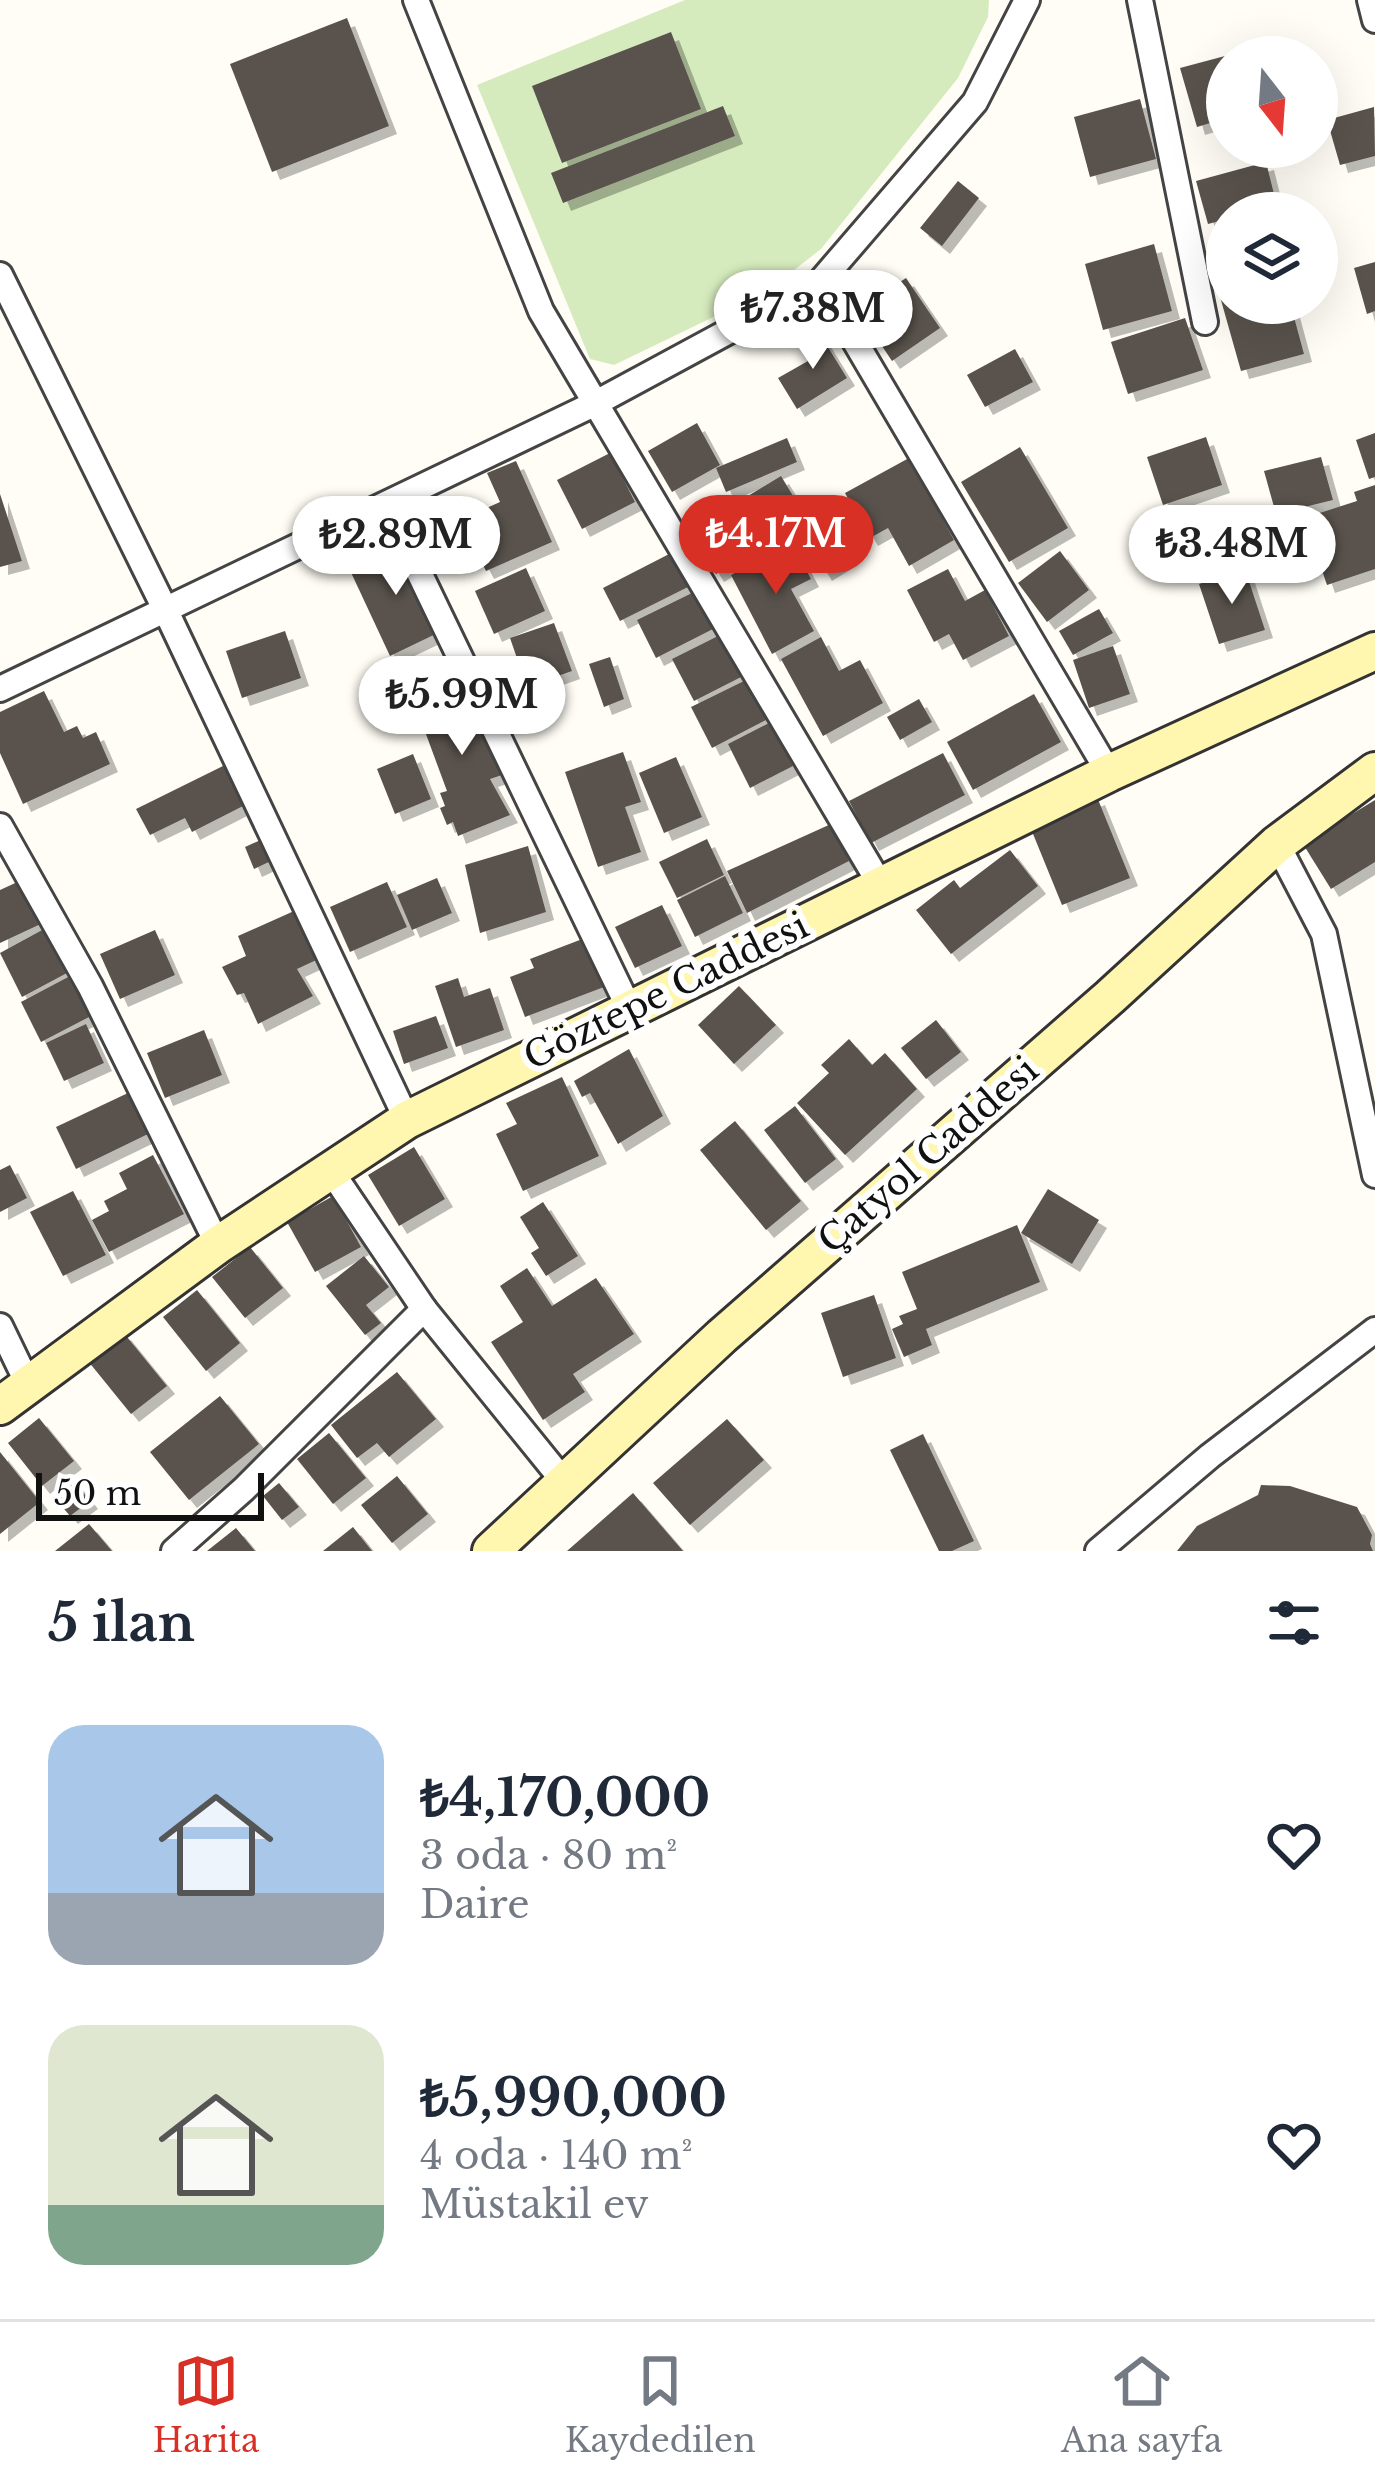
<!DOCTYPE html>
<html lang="tr">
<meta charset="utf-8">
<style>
body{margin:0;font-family:"Libre Baskerville",serif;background:#f2f2f3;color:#1f2937;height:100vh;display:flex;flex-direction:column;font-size:45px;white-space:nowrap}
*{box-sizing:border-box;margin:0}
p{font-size:39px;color:#747a83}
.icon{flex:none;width:66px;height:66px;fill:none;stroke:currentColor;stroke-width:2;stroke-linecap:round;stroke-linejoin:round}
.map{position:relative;height:1551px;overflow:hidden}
.panel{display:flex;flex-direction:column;background:#fff;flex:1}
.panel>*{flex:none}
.needle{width:78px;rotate:163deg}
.buttons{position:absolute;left:1206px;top:36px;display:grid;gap:24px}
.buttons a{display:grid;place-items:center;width:132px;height:132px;border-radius:50%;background:#fff;box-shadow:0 12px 48px #0002;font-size:60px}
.scale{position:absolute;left:36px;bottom:30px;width:228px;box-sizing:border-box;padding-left:12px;border:6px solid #111;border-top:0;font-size:33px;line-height:42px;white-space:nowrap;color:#111;-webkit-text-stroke:9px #fff;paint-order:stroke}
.price{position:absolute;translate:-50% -102px;padding:0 27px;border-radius:42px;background:#fff;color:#222;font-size:39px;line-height:78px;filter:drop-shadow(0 3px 6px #0008)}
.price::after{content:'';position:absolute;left:50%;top:72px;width:36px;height:27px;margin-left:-18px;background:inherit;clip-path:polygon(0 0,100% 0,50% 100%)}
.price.current{background:#d93025;color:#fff}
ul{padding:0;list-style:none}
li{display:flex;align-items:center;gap:36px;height:300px;padding:0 48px}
li span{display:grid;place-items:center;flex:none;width:336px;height:240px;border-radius:36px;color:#555}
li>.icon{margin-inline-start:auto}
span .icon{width:144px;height:144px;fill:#fffc;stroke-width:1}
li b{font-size:51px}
h2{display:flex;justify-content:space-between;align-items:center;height:144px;padding:0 48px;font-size:51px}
.tab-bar{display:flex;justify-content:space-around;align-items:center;height:168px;border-top:3px solid #e0e1e3;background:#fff;font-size:33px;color:#747a83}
.tab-bar a{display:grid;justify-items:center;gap:6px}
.tab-bar .current{color:#d93025}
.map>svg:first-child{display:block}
</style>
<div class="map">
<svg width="1375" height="1551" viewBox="0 0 1375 1551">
<defs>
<filter id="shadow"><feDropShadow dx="8" dy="8" stdDeviation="0" flood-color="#0004"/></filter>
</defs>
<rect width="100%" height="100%" fill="#fffdf5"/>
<polygon fill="#d5ebbd" points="685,0 989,0 988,17 958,78 821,249 767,291 614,365 590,359 477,85"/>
<g fill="#5a524d" filter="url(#shadow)">
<polygon points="347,18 389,126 272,172 230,64"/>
<polygon points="671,32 701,109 562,163 532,86"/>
<polygon points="1240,52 1242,57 1227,57 1227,118 1197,127 1180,68"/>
<polygon points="1140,99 1156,159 1090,177 1074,117"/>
<polygon points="723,106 735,136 563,203 551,173"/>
<polygon points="1374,107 1375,156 1340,165 1327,120"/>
<polygon points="1266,162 1277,206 1250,213 1227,213 1227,219 1208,224 1196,181"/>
<polygon points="958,181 979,198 942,246 920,228"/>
<polygon points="1154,244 1172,311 1103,330 1085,264"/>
<polygon points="1375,262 1375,311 1367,314 1354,268"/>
<polygon points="1227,275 1227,303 1268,303 1271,312 1291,306 1304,354 1241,371 1215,279"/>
<polygon points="906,278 940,328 892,361 858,310"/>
<polygon points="1185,318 1203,370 1128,394 1111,342"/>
<polygon points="818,331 847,378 797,409 778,378 808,361 797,344"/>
<polygon points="1015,349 1033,382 985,407 967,375"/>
<polygon points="697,423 720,465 672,492 648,451"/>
<polygon points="1375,433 1375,477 1369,479 1356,440"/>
<polygon points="1206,437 1222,485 1163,505 1147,457"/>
<polygon points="787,438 797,462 726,492 716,468"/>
<polygon points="1020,447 1068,528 1009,562 961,482"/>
<polygon points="610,453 635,502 582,529 557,480"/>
<polygon points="1321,457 1333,500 1276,514 1264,471"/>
<polygon points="909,458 954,540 909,566 888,528 870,538 845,493"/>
<polygon points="516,461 552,542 486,571 460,520 500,502 487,473"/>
<polygon points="781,476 807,519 716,574 690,531"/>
<polygon points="1375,485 1375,569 1327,585 1304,518 1357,501 1354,492"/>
<polygon points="0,494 22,561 0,567"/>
<polygon points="401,541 444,630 390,656 348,566"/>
<polygon points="792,543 811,579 791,589 814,631 772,654 731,575"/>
<polygon points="675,551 692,585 620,621 603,588"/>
<polygon points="1060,551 1089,590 1047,622 1018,583"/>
<polygon points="837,552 842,562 824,573 818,563"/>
<polygon points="526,568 545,611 494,634 475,591"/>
<polygon points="948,569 965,601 985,590 1009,636 963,660 949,634 934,642 907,590"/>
<polygon points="1245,569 1265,630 1219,644 1199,584"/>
<polygon points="694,592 713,629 656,658 637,620"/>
<polygon points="1099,609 1113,633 1073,655 1059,631"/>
<polygon points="554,623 572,671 527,687 510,638"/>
<polygon points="285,631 301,678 242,698 226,651"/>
<polygon points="724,633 745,675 694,701 672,659"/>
<polygon points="821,637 839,671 860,660 883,703 823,736 781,659"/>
<polygon points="1113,646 1130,694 1089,708 1073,660"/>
<polygon points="610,657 624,699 604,707 589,664"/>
<polygon points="465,680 502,775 490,779 510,815 458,836 453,822 447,825 440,808 445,806 440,793 447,791 413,699"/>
<polygon points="746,680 766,720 712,748 691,707"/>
<polygon points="44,691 64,732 77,726 83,738 96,732 110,764 23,804 0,753 0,712"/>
<polygon points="1034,694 1061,742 973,790 947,742"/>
<polygon points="919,699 932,722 900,740 887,717"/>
<polygon points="771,722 793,766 750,788 728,744"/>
<polygon points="623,752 641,802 625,807 641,852 598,867 565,772"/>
<polygon points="943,753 965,795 871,843 849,801"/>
<polygon points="413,754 431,799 395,814 377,769"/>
<polygon points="676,757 702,817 664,833 639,773"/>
<polygon points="225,765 245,805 192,832 185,818 150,835 136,809"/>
<polygon points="1097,797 1130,878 1062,905 1029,824"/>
<polygon points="1375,800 1375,862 1331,889 1303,844"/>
<polygon points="831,824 849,861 747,913 727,871"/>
<polygon points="263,839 273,860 254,869 245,847"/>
<polygon points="707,839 724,875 677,898 659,862"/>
<polygon points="528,846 546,912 480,933 465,865"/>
<polygon points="1010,850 1038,886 951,954 916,910 954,880 960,888"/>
<polygon points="725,876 743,913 695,937 677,900"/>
<polygon points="437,878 452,913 412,930 397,895"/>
<polygon points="24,879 45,922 0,943 0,890"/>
<polygon points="387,882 407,927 350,952 330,907"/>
<polygon points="662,905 682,946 635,968 615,927"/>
<polygon points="303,907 325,956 297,969 313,996 258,1024 244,993 237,995 222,967 246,956 238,936"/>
<polygon points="44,929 67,973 22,997 0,953"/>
<polygon points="155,930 175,975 120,999 100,954"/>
<polygon points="585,938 604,987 525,1017 510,977 534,968 530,959"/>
<polygon points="70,976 91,1016 41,1042 21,1002"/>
<polygon points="458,978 464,997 490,988 504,1030 456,1047 435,986"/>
<polygon points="739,986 776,1025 734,1064 698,1025"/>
<polygon points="436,1016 448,1048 404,1064 393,1031"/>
<polygon points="936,1020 961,1052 926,1079 901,1048"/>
<polygon points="86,1024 104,1063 64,1081 46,1043"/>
<polygon points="204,1030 222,1075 165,1098 147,1053"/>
<polygon points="849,1039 872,1065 885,1053 917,1089 845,1155 797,1103 829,1073 821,1065"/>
<polygon points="629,1049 663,1116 618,1144 590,1093 582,1097 574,1081"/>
<polygon points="562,1077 599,1156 523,1191 496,1134 517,1124 506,1103"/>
<polygon points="128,1093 148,1134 76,1169 56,1127"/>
<polygon points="795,1106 836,1159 805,1183 764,1130"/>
<polygon points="735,1121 801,1201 766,1230 700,1150"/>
<polygon points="414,1147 445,1199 399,1226 368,1175"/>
<polygon points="153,1155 184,1214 109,1252 92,1220 109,1211 104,1201 127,1189 119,1173"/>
<polygon points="10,1165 27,1198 0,1212 0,1170"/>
<polygon points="1048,1189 1099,1220 1072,1264 1021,1233"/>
<polygon points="73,1191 106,1255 63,1276 30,1212"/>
<polygon points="333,1196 361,1247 315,1272 287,1222"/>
<polygon points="543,1202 578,1256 546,1276 531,1253 539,1248 520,1217"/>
<polygon points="1017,1225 1040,1282 926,1329 932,1345 904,1357 892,1329 903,1324 899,1316 917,1309 902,1272"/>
<polygon points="250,1247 283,1288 245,1318 212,1277"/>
<polygon points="364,1256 389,1287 366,1305 381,1323 365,1335 326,1286"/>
<polygon points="527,1268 552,1306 596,1278 634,1334 573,1374 585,1392 543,1420 491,1342 523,1322 500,1286"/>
<polygon points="197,1290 240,1343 206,1371 163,1317"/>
<polygon points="874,1295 896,1358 843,1377 821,1313"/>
<polygon points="123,1332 167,1386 131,1414 88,1361"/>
<polygon points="397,1372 436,1419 389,1457 377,1443 357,1458 331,1425"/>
<polygon points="220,1396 259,1444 189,1500 150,1452"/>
<polygon points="39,1418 74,1461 42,1486 8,1443"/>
<polygon points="727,1419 764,1460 690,1525 653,1483"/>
<polygon points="329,1433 366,1478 333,1504 297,1459"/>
<polygon points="923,1434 974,1541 952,1551 939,1551 890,1450"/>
<polygon points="0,1452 40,1502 0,1534"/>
<polygon points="397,1476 428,1514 392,1543 361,1505"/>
<polygon points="75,1482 90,1501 70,1516 55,1498"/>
<polygon points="279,1483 299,1507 282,1520 263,1496"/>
<polygon points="1261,1485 1290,1486 1357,1507 1372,1535 1370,1544 1373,1551 1177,1551 1197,1526 1258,1495"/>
<polygon points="633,1493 683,1551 567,1551"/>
<polygon points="89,1524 112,1551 55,1551"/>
<polygon points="353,1527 372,1551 323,1551"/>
<polygon points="236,1528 255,1551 207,1551"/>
</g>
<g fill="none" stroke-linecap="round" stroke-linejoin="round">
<g stroke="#444" stroke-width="30">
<g id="street">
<polyline points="416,0 541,311 880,884"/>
<polyline points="1140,0 1205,322"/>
<polyline points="1370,0 1375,20"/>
<polyline points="0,275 166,611 407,1120"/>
<polyline points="820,282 1109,773"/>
<polyline points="387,506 629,1008"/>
<polyline points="0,689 594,404 820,282 975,102 1027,0"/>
<polyline points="0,826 90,986 218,1245"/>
<polyline points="1277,844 1324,934 1375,1175"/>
<polyline points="331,1171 424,1309"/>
<polyline points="0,1326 28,1384"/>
<polyline points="174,1551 244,1489 424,1309 565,1483"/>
<polyline points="1098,1551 1210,1456 1375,1330"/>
</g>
</g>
<g stroke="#333" stroke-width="42">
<g id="secondary">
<polyline points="0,1406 218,1245 407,1120 1109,773 1375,651"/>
<polyline points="491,1551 722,1336 1110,997 1277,844 1375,771"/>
</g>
</g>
<use href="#street" stroke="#fff" stroke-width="24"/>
<use href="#secondary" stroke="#fff6b0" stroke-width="36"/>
</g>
<g text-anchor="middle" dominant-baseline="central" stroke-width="12" stroke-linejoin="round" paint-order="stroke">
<g font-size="36" fill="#111" stroke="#fff">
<text transform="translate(666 991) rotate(-26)">Göztepe Caddesi</text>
<text transform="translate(928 1155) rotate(-41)">Çatyol Caddesi</text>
</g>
</g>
</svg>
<div class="buttons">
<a><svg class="needle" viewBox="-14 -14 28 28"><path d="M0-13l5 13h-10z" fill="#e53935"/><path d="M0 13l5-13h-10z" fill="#747a83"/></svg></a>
<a><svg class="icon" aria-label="layers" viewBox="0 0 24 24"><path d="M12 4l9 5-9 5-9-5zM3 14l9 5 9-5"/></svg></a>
</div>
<div class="scale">50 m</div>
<b class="price" style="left:813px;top:372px">₺7.38M</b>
<b class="price current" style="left:776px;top:597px">₺4.17M</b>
<b class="price" style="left:396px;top:598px">₺2.89M</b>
<b class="price" style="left:1232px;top:607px">₺3.48M</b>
<b class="price" style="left:462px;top:758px">₺5.99M</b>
</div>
<section class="panel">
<h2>5 ilan<svg class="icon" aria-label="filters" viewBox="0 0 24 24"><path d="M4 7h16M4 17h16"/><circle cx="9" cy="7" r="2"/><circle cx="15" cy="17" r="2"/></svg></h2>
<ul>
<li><span style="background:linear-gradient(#a9c7e8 70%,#9aa5b1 0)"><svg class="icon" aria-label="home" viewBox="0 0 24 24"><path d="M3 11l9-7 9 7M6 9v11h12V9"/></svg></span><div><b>₺4,170,000</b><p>3 oda · 80 m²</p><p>Daire</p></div><svg class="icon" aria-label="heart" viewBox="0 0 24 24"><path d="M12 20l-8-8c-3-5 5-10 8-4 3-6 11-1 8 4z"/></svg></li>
<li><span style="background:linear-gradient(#dfe7d0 75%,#7fa58c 0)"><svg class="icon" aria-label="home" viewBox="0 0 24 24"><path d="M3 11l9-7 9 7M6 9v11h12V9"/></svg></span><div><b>₺5,990,000</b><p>4 oda · 140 m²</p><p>Müstakil ev</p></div><svg class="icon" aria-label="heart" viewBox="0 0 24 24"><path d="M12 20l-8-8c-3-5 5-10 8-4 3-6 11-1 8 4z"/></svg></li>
</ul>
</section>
<nav class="tab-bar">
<a class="current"><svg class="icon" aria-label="map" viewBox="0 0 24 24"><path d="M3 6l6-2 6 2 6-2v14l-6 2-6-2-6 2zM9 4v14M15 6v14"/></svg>Harita</a>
<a><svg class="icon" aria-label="saved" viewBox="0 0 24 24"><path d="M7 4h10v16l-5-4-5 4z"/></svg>Kaydedilen</a>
<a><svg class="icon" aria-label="home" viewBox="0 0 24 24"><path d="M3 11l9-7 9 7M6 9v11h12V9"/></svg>Ana sayfa</a>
</nav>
